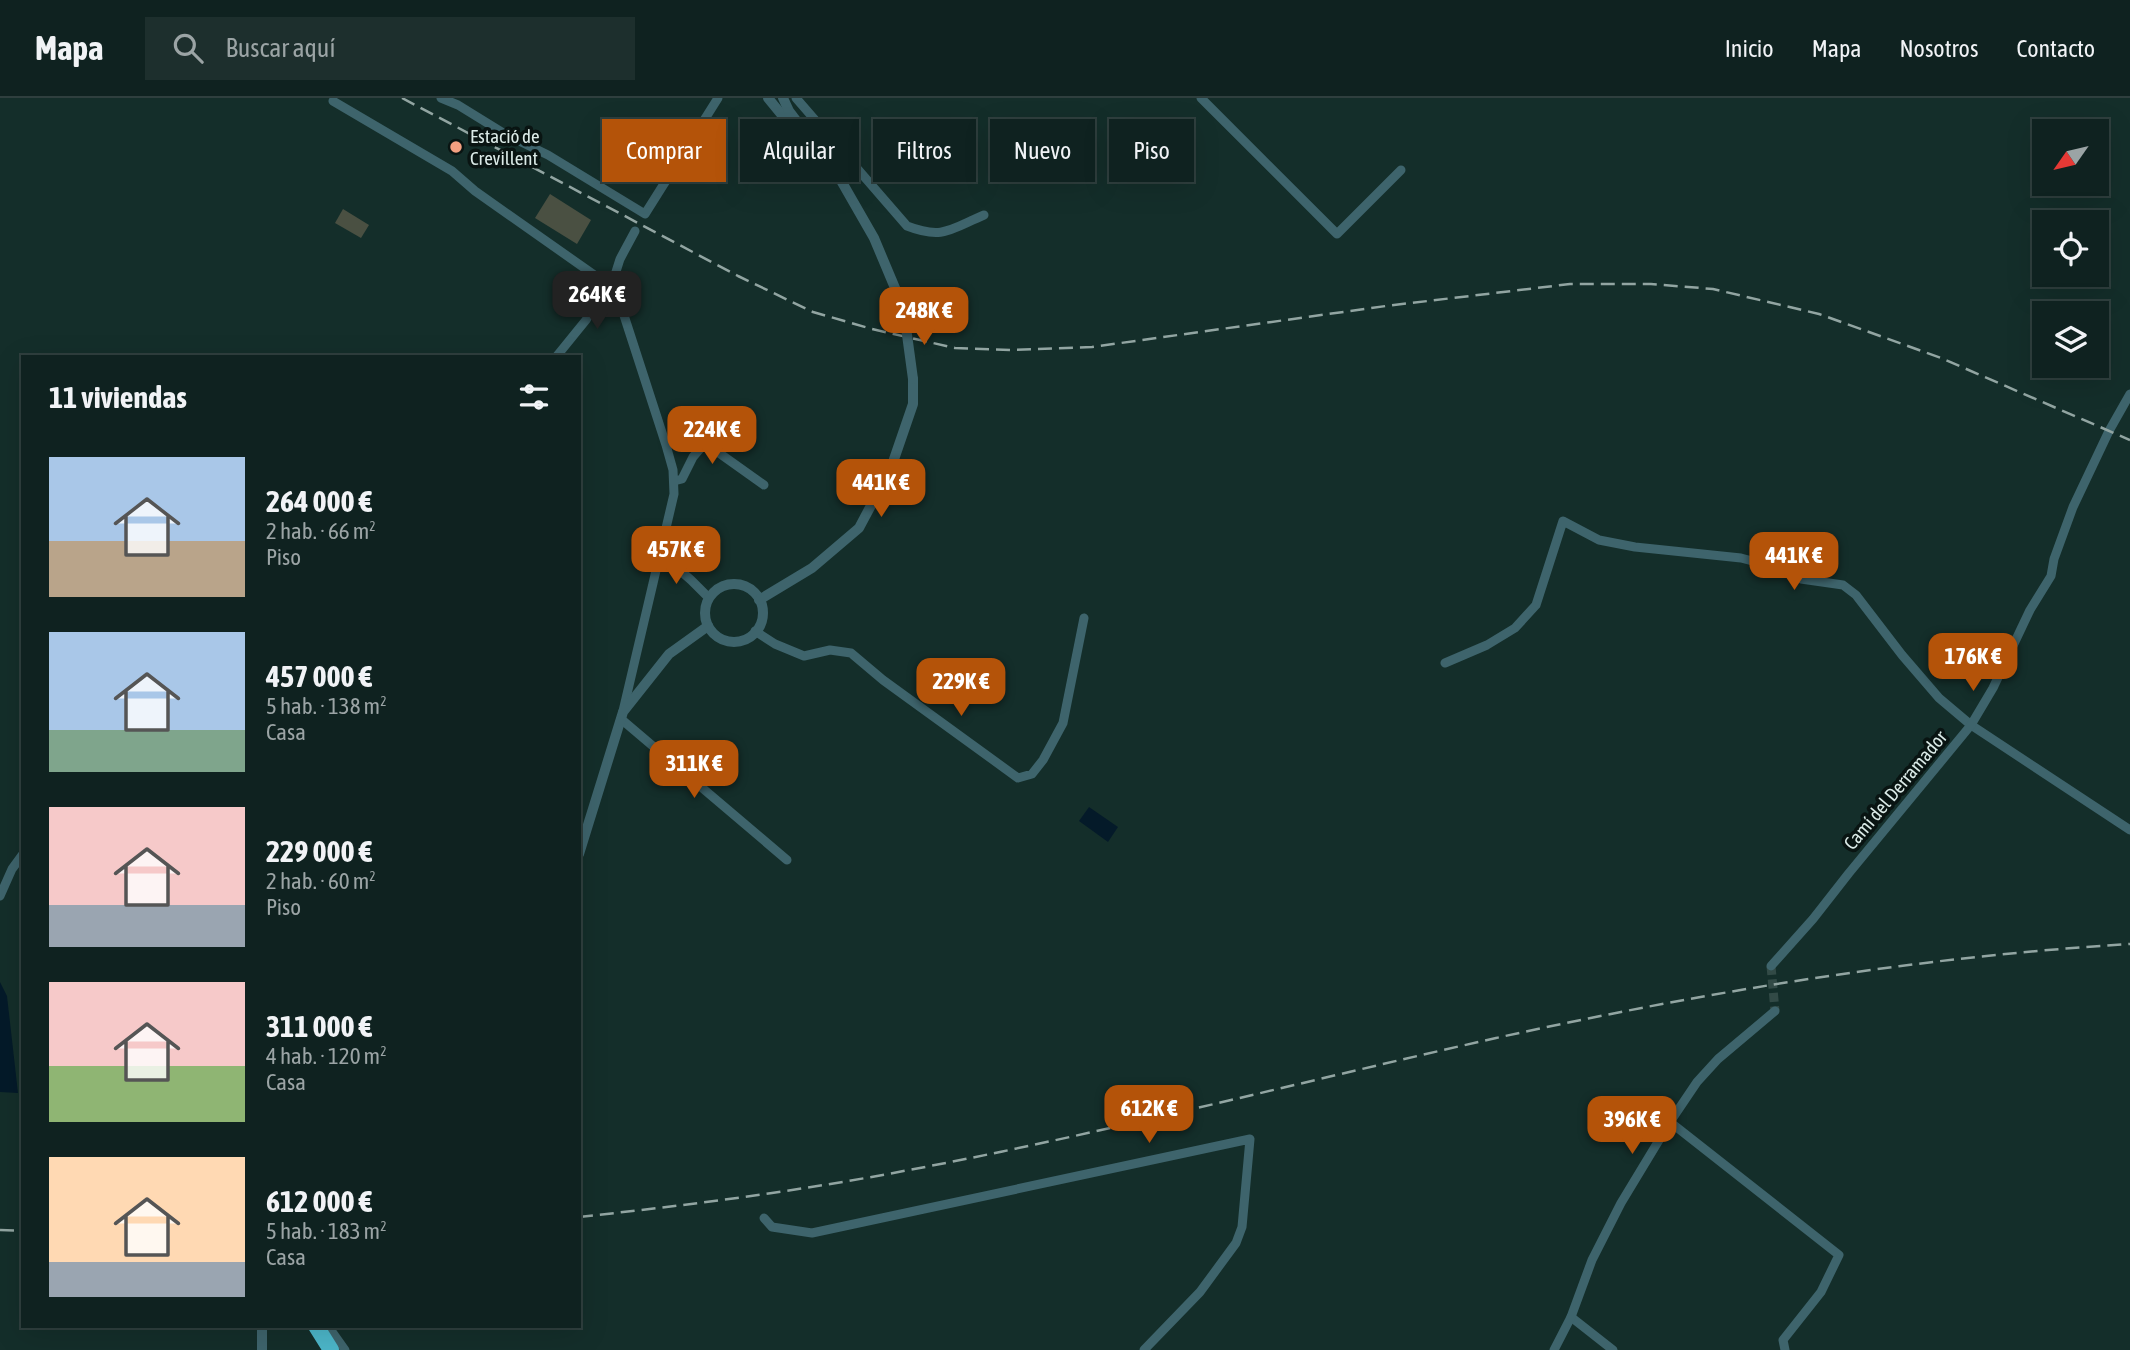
<!DOCTYPE html>
<html lang="es">
<meta charset="utf-8">
<style>
body{margin:0;font-family:"Asap Condensed",sans-serif;background:#1d2f2d;color:#f1f3f6;height:100vh;display:flex;flex-direction:column;font-size:26px;white-space:nowrap}
*{box-sizing:border-box;margin:0}
p{font-size:23px;color:#9ba4a5}
.icon{flex:none;width:38px;height:38px;fill:none;stroke:currentColor;stroke-width:2;stroke-linecap:round;stroke-linejoin:round}
.map{position:relative;flex:1;overflow:hidden}
.sheet{position:absolute;left:21px;top:257px;width:560px;height:973px;display:flex;flex-direction:column;background:#0f2220;border-radius:0px;box-shadow:0 7px 28px #0002,0 0 0 2px #2f3f3e}
.sheet>*{flex:none}
.top-card{position:absolute;left:602px;top:21px;width:665px;height:63px;display:flex;gap:14px}
.needle{width:46px;rotate:236deg}
.buttons{position:absolute;left:2032px;top:21px;display:grid;gap:14px}
.buttons a{display:grid;place-items:center;width:77px;height:77px;border-radius:0px;background:#0f2220;box-shadow:0 7px 28px #0002,0 0 0 2px #2f3f3e;font-size:35px}
.price{position:absolute;translate:-50% -60px;padding:0 16px;border-radius:14px;background:#b45309;color:#fff;font-size:23px;line-height:46px;filter:drop-shadow(0 2px 4px #0008)}
.price::after{content:'';position:absolute;left:50%;top:42px;width:21px;height:16px;margin-left:-10px;background:inherit;clip-path:polygon(0 0,100% 0,50% 100%)}
.price.current{background:#222;color:#fff}
ul{padding:0;list-style:none}
li{display:flex;align-items:center;gap:21px;height:175px;padding:0 28px}
li span{display:grid;place-items:center;flex:none;width:196px;height:140px;border-radius:0px;color:#555}
li>.icon{margin-inline-start:auto}
span .icon{width:84px;height:84px;fill:#fffc;stroke-width:1}
li b{font-size:30px}
h2{display:flex;justify-content:space-between;align-items:center;height:84px;padding:0 28px;font-size:30px}
.pill{padding:0 24px;border-radius:0px;background:#0f2220;box-shadow:0 7px 28px #0002,0 0 0 2px #2f3f3e;font-size:24px;line-height:63px}
.pill.current{background:#b45309;color:#fff}
header{display:flex;align-items:center;gap:42px;box-sizing:border-box;height:98px;padding:0 35px;background:#0f2220;border-bottom:2px solid #2f3f3e}
header strong{font-size:33px}
nav{display:flex;gap:38px;margin-inline-start:auto;font-size:24px}
.search{width:490px;height:63px;background:#1d2f2d;display:flex;align-items:center;gap:18px;box-sizing:border-box;padding:0 24px;border-radius:0px;color:#9ba4a5;font-size:26px}
.map>svg:first-child{display:block}
</style>
<header>
<strong>Mapa</strong>
<div class="search"><svg class="icon" aria-label="search" viewBox="0 0 24 24"><circle cx="10" cy="10" r="6"/><path d="M15 15l6 6"/></svg>Buscar aquí</div>
<nav><a>Inicio</a><a>Mapa</a><a>Nosotros</a><a>Contacto</a></nav>
</header>
<div class="map">
<svg width="2130" height="1252" viewBox="0 0 2130 1252">
<rect width="100%" height="100%" fill="#142e2a"/>
<g fill="#4a5042">
<polygon points="550,96 591,122 577,146 535,120"/>
<polygon points="343,111 369,127 361,140 335,125"/>
</g>
<g fill="#041a29">
<polygon points="1089,709 1118,729 1108,744 1079,723"/>
<polygon points="0,884 7,898 18,995 0,994"/>
</g>
<g fill="none" stroke-linecap="round" stroke-linejoin="round">
<polyline stroke="#324a46" stroke-width="9" stroke-dasharray="9 4.5" stroke-linecap="butt" points="1771,868 1775,913"/>
<g stroke="#3e646c" stroke-width="9">
<polyline points="441,0 458,7 505,36 548,57 645,116 718,0"/>
<path d="M796,0L907,128C943,142 951,131 984,117"/>
<polyline points="1201,0 1337,136 1401,72"/>
<polyline points="333,3 452,73 475,93 617,193"/>
<polyline points="556,259 586,222 606,185"/>
<polyline points="674,383 682,381 693,359 705,345 764,387"/>
<polyline points="661,456 691,482 709,500"/>
<polyline points="755,533 775,546 804,558 830,552 851,555 883,582 1018,680 1032,676 1043,662 1063,625 1084,520"/>
<polyline points="1445,565 1487,547 1515,530 1536,507 1563,423 1599,442 1635,449 1741,460 1775,469 1801,481 1843,487 1856,497 1902,557 1939,600 1971,627 2130,732"/>
<polyline points="623,613 674,396 673,372 666,347 620,205 614,180 620,161 635,133"/>
<polyline points="621,621 787,762"/>
<polyline points="0,798 12,771 23,756"/>
<polyline points="1771,868 1813,821 1849,775 1971,627 1993,590 2030,512 2051,478 2054,461 2073,409 2109,333 2130,296"/>
<polyline points="1670,1024 1839,1157 1821,1194 1783,1242 1785,1252"/>
<polyline points="764,1120 772,1129 812,1135 1250,1041 1242,1129 1236,1145 1200,1194 1144,1252"/>
<polyline points="1571,1219 1613,1252"/>
<polyline points="328,1228 345,1252"/>
<polyline points="1554,1252 1571,1219 1592,1162 1621,1105 1670,1024 1697,984 1718,961 1775,913"/>
</g>
<g stroke="#3e646c" stroke-width="10">
<polyline points="768,0 809,50"/>
<polyline points="783,0 789,13 839,79 874,140 903,209 905,222"/>
<circle cx="734" cy="515" r="29"/>
<polyline points="759,502 812,470 859,430 891,370 913,306 913,281"/>
<polyline points="579,756 623,614 669,556 708,528"/>
<polyline points="262,1252 262,1228"/>
</g>
<polyline stroke="#4cb6c9" stroke-width="16" points="316,1228 331,1252"/>
<g stroke="#92a5a2" stroke-width="2.5" stroke-dasharray="14 7" stroke-linecap="butt">
<polyline points="402,0 738,178 813,214 872,231 955,250 1010,252 1092,249 1386,208 1570,186 1651,186 1713,191 1819,216 1941,260 2130,342"/>
<path d="M579,1119C689,1107 800,1093 909,1072C1106,1035 1300,984 1496,940C1705,894 1916,859 2130,846"/>
<polyline points="0,1132 23,1133"/>
</g>
<polyline stroke="#3e646c" stroke-width="10" points="905,222 913,281"/>
</g>
<circle fill="#f3a081" stroke="#091412" stroke-width="2.5" cx="456" cy="49" r="7"/>
<g text-anchor="middle" dominant-baseline="central" stroke-width="7" stroke-linejoin="round" paint-order="stroke">
<g font-size="19" fill="#dbeae7" stroke="#091412" text-anchor="start">
<text x="470" y="38">Estació de<tspan x="470" dy="22">Crevillent</tspan></text>
</g>
<g font-size="19" fill="#dbeae7" stroke="#091412">
<text transform="translate(1895 692) rotate(-50)">Camí del Derramador</text>
</g>
</g>
</svg>
<div class="buttons">
<a><svg class="needle" viewBox="-14 -14 28 28"><path d="M0-13l5 13h-10z" fill="#e53935"/><path d="M0 13l5-13h-10z" fill="#9ba4a5"/></svg></a>
<a><svg class="icon" aria-label="locate" viewBox="0 0 24 24"><circle cx="12" cy="12" r="6"/><path d="M12 2v4M12 18v4M2 12h4M18 12h4"/></svg></a>
<a><svg class="icon" aria-label="layers" viewBox="0 0 24 24"><path d="M12 4l9 5-9 5-9-5zM3 14l9 5 9-5"/></svg></a>
</div>
<b class="price current" style="left:597px;top:233px">264K €</b>
<b class="price" style="left:924px;top:249px">248K €</b>
<b class="price" style="left:712px;top:368px">224K €</b>
<b class="price" style="left:881px;top:421px">441K €</b>
<b class="price" style="left:676px;top:488px">457K €</b>
<b class="price" style="left:1794px;top:494px">441K €</b>
<b class="price" style="left:1973px;top:595px">176K €</b>
<b class="price" style="left:961px;top:620px">229K €</b>
<b class="price" style="left:694px;top:702px">311K €</b>
<b class="price" style="left:1149px;top:1047px">612K €</b>
<b class="price" style="left:1632px;top:1058px">396K €</b>
<div class="top-card">
<a class="pill current">Comprar</a>
<a class="pill">Alquilar</a>
<a class="pill">Filtros</a>
<a class="pill">Nuevo</a>
<a class="pill">Piso</a>
</div>
<section class="sheet">
<h2>11 viviendas<svg class="icon" aria-label="filters" viewBox="0 0 24 24"><path d="M4 7h16M4 17h16"/><circle cx="9" cy="7" r="2"/><circle cx="15" cy="17" r="2"/></svg></h2>
<ul>
<li><span style="background:linear-gradient(#a9c7e8 60%,#b9a48a 0)"><svg class="icon" aria-label="home" viewBox="0 0 24 24"><path d="M3 11l9-7 9 7M6 9v11h12V9"/></svg></span><div><b>264 000 €</b><p>2 hab. · 66 m²</p><p>Piso</p></div></li>
<li><span style="background:linear-gradient(#a9c7e8 70%,#7fa58c 0)"><svg class="icon" aria-label="home" viewBox="0 0 24 24"><path d="M3 11l9-7 9 7M6 9v11h12V9"/></svg></span><div><b>457 000 €</b><p>5 hab. · 138 m²</p><p>Casa</p></div></li>
<li><span style="background:linear-gradient(#f6c9c9 70%,#9aa5b1 0)"><svg class="icon" aria-label="home" viewBox="0 0 24 24"><path d="M3 11l9-7 9 7M6 9v11h12V9"/></svg></span><div><b>229 000 €</b><p>2 hab. · 60 m²</p><p>Piso</p></div></li>
<li><span style="background:linear-gradient(#f6c9c9 60%,#8fb573 0)"><svg class="icon" aria-label="home" viewBox="0 0 24 24"><path d="M3 11l9-7 9 7M6 9v11h12V9"/></svg></span><div><b>311 000 €</b><p>4 hab. · 120 m²</p><p>Casa</p></div></li>
<li><span style="background:linear-gradient(#ffd9b3 75%,#9aa5b1 0)"><svg class="icon" aria-label="home" viewBox="0 0 24 24"><path d="M3 11l9-7 9 7M6 9v11h12V9"/></svg></span><div><b>612 000 €</b><p>5 hab. · 183 m²</p><p>Casa</p></div></li>
</ul>
</section>
</div>
